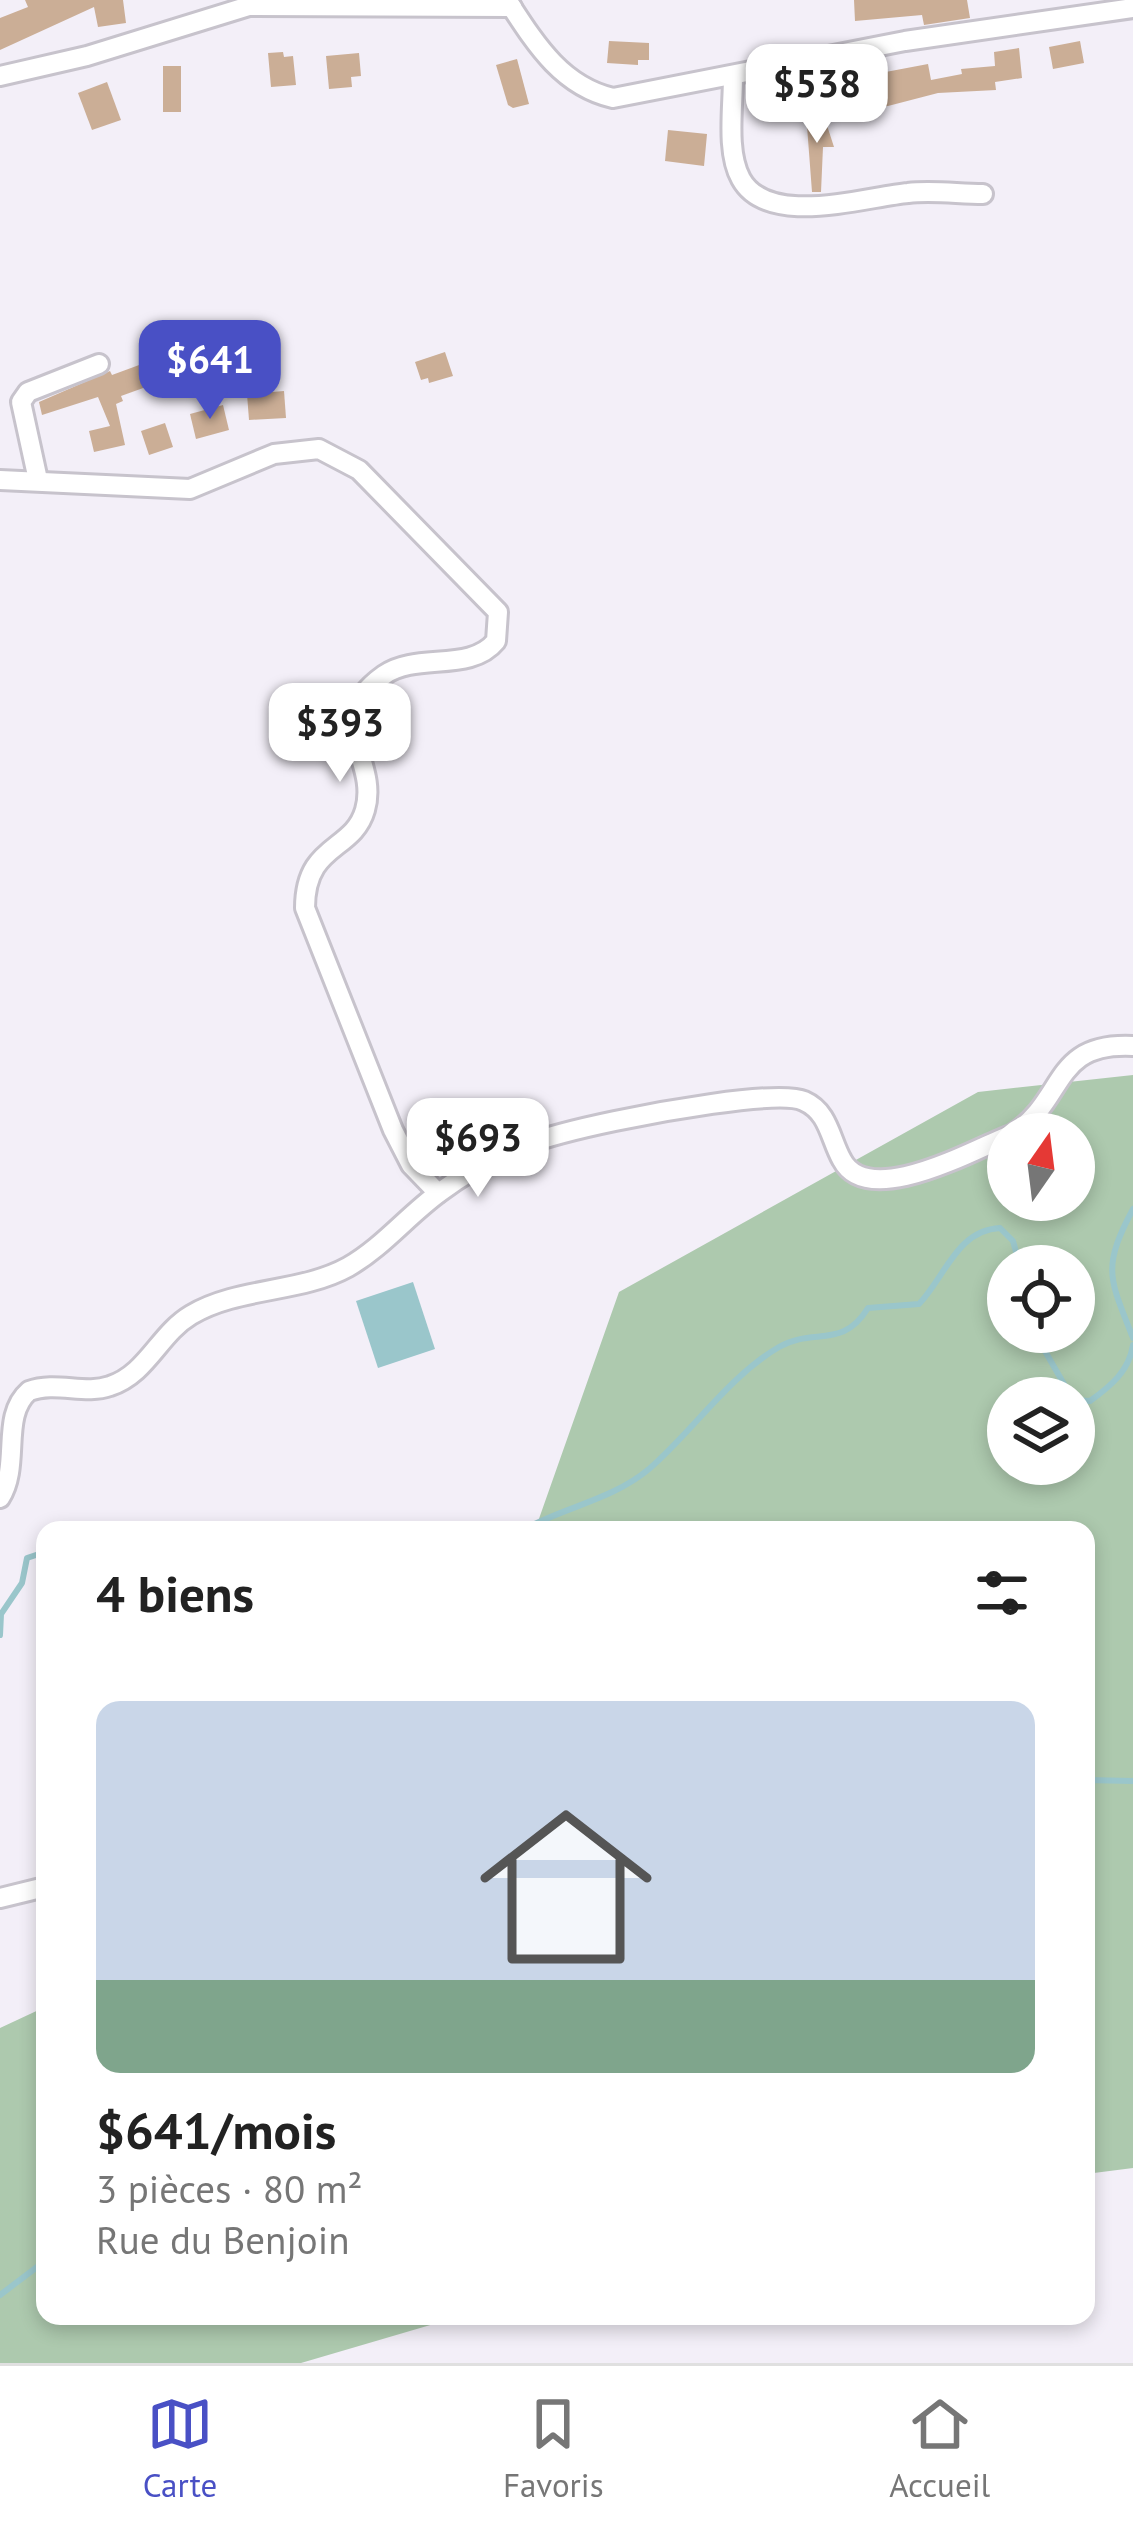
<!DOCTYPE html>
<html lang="fr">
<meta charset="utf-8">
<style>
body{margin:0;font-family:"PT Sans",sans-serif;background:#f2f2f2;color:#222;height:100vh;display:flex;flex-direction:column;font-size:45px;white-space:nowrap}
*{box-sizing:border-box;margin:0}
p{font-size:39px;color:#767676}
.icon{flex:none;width:66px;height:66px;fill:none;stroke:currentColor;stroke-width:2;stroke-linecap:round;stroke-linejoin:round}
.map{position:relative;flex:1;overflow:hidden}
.side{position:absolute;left:36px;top:1521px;width:1059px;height:804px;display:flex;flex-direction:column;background:#fff;border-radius:24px;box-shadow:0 6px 18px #0003}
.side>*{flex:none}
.needle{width:78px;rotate:14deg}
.tools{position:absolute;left:987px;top:1113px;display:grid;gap:24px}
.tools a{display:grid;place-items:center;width:108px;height:108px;border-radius:50%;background:#fff;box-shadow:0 6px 18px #0003;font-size:60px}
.price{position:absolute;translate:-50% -102px;padding:0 27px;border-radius:24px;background:#fff;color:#222;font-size:39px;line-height:78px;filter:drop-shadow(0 3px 6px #0008)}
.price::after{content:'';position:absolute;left:50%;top:72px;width:36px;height:27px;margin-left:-18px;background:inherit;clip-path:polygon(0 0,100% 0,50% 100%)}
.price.active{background:#4950c5;color:#fff}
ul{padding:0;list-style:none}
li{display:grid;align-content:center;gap:24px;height:636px;padding:0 60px}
li span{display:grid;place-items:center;height:372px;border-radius:24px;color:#555}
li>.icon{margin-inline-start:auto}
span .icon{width:216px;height:216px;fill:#fffc;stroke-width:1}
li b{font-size:51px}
h2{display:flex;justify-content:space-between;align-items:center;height:144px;padding:0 60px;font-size:51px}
.tabs{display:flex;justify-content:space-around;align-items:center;height:168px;border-top:3px solid #e0e0e0;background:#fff;font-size:33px;color:#767676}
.tabs a{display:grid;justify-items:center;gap:6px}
.tabs .active{color:#4950c5}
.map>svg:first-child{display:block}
</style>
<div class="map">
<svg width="1133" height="2363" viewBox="0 0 1133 2363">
<rect width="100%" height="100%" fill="#f3eff8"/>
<g fill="#adc9ae" fill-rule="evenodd">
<path d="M1133,1075V2168L1086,2174V1530H535L619,1292L978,1092ZM1008,1134H1074V1200H1008ZM1008,1266H1074V1332H1008ZM1008,1398H1074V1464H1008Z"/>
<polygon points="45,2007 45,2316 461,2316 301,2363 0,2363 0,2028"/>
</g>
<polygon fill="#9ac6cb" points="413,1282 435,1349 378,1368 356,1301"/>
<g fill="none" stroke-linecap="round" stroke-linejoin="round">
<g stroke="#9ac6cb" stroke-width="6">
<path d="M1133,1209C1101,1269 1110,1279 1133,1338"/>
<polyline points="1034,1332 1072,1398"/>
<path d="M1074,1400L1090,1401C1111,1386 1129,1371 1133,1345"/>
<path d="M523,1530C564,1507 612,1500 649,1469C692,1432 729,1376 779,1347C814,1327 842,1350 868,1308L919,1304C945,1277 957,1230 1000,1228L1013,1241L1020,1266"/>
<polyline points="0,1635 1,1614 22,1583 27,1558 45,1552"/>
<polyline points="1086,1780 1133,1781"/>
<polyline points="0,2295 45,2261"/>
</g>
</g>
<g fill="#cbae96">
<polygon points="25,0 123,0 126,23 98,27 94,7 0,50 0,18 28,7"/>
<polygon points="854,0 967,0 970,18 924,25 922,15 855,21"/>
<polygon points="609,41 649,43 649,60 638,60 638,65 607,63"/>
<polygon points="1080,41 1084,63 1053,69 1049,47"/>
<polygon points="1019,48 1022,78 995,82 996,90 938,93 888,106 858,108 858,102 816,109 814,100 840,92 838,81 928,64 931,80 962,74 961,69 995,66 994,52"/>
<polygon points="283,52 284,57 293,56 296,85 271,87 268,53"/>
<polygon points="359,53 361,76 351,77 352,87 329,89 326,56"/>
<polygon points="517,59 529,104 513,108 508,105 496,65"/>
<rect x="163" y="66" width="18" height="46"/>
<polygon points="107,82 121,120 92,130 78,93"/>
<polygon points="822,110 834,147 823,147 821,192 812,192 806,113"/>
<polygon points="668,130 707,134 704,166 665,161"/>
<polygon points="445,352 453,376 429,383 428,378 421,380 415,362"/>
<polygon points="150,361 157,383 121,396 123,401 116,404 125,445 94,452 89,431 110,426 98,397 42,415 39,402 110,371 112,375"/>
<polygon points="284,391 286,418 249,420 247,394"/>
<polygon points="223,405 229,430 196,439 190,414"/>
<polygon points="165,423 173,447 149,455 141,431"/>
</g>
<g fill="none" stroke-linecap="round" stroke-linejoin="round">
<g stroke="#c7c3cc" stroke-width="24">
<g id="minor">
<path d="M507,0C535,43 561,86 613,98L905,41L1133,8"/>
<polyline points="0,76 87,56 249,6 512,7"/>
<path d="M733,77C733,108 726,152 741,179C768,228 864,197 908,193C932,190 959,194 983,194"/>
<path d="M0,480L190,489L274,454L319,449L359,470L498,612L496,641C470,673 417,652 384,675C319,721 380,758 365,810C353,852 305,843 305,908L393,1130L411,1165L438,1193"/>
<polyline points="38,480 21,402 28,392 99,364"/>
<path d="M1013,1134C1067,1099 1051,1042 1133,1046"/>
<path d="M0,1498C21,1465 0,1416 29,1391C56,1381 85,1395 110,1386C147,1374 159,1334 191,1315C238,1287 301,1293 348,1267C383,1247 407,1216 440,1192C500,1148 543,1136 615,1121C648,1114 778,1089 804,1101C829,1112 830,1139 842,1160C868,1209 971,1151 1008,1136"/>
<polyline points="0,1898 45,1887"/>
</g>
</g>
<use href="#minor" stroke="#fff" stroke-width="18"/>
</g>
</svg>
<div class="tools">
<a><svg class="needle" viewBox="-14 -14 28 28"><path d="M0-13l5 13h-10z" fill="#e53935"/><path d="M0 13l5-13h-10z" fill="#767676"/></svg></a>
<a><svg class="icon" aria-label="locate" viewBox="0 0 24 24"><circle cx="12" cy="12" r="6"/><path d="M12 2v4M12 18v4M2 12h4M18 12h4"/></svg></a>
<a><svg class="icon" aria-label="layers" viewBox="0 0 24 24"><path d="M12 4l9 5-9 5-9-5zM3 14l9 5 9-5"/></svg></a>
</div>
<b class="price" style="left:817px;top:146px">$538</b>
<b class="price active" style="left:210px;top:422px">$641</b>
<b class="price" style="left:340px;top:785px">$393</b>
<b class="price" style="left:478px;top:1200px">$693</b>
<section class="side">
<h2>4 biens<svg class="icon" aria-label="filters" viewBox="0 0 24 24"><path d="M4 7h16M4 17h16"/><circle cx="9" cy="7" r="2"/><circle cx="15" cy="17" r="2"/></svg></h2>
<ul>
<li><span style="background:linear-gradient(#c9d6e8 75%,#7fa58c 0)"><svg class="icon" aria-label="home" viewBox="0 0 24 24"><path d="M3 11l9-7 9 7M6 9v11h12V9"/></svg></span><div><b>$641/mois</b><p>3 pièces · 80 m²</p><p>Rue du Benjoin</p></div></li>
</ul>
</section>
</div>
<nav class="tabs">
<a class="active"><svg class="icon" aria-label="map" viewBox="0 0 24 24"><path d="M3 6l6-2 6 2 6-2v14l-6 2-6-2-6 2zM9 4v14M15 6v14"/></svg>Carte</a>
<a><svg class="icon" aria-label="saved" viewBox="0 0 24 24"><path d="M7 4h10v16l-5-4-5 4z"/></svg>Favoris</a>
<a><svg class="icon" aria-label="home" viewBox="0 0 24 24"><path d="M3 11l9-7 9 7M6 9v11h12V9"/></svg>Accueil</a>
</nav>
